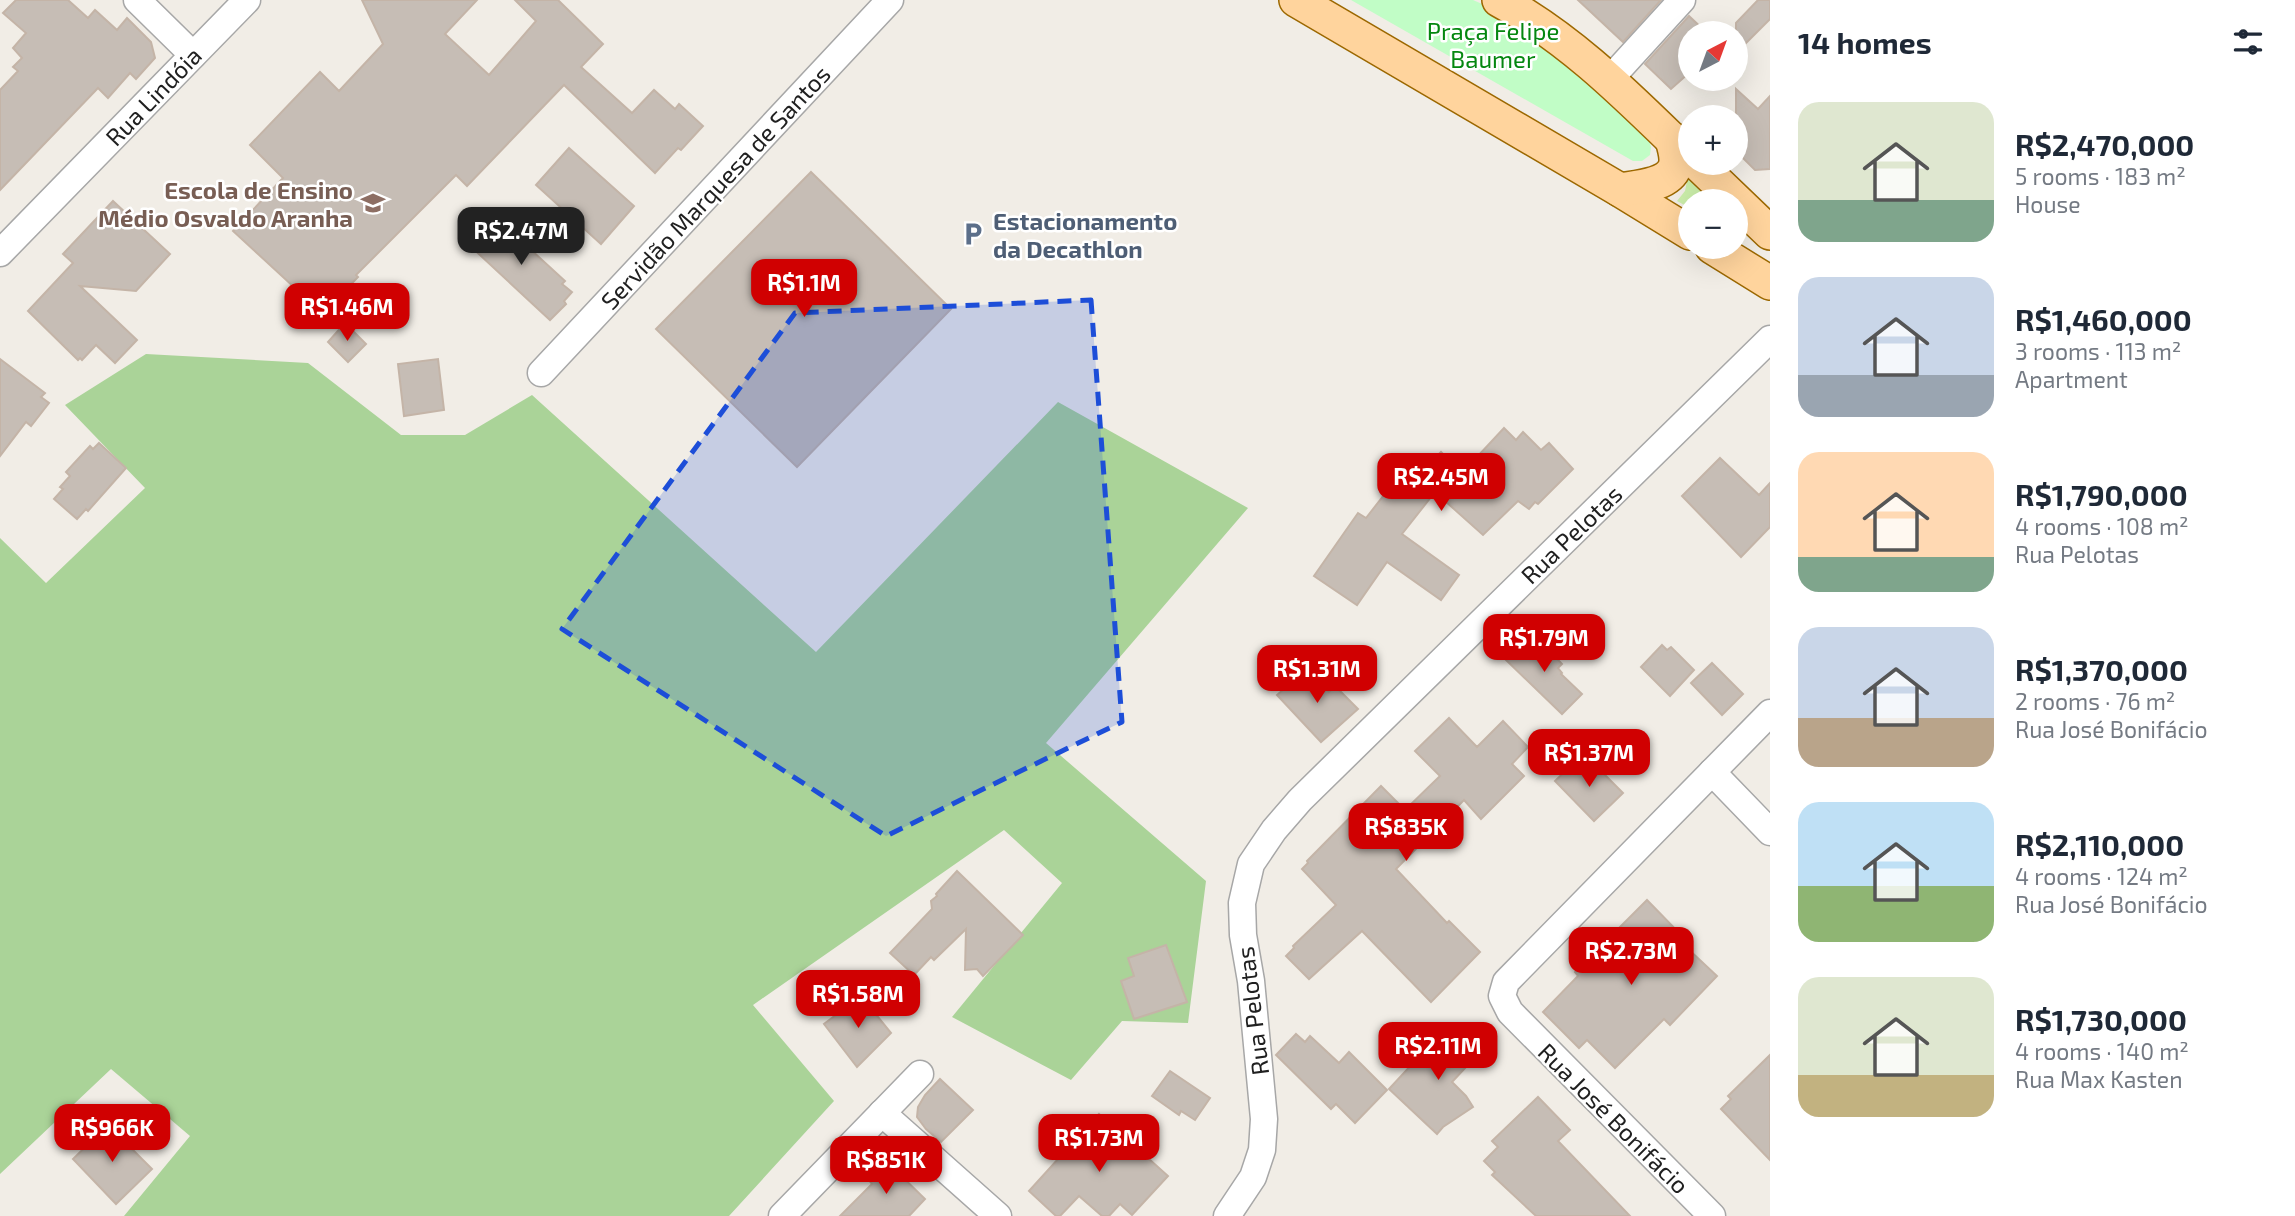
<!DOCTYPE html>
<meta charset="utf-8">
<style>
body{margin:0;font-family:"Exo 2",sans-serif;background:#f6f6f7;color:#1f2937;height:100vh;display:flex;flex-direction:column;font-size:26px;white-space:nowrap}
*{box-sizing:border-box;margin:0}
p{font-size:23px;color:#747a83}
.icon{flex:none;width:38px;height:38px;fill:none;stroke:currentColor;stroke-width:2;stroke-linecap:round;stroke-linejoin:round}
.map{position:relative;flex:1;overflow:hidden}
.sheet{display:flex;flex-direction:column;background:#fff;width:525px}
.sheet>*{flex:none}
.needle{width:46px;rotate:41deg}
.buttons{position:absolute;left:1678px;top:21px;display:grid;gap:14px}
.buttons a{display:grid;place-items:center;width:70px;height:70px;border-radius:50%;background:#fff;box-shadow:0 7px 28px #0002;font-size:35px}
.price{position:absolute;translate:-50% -60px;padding:0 16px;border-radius:14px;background:#d00001;color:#fff;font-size:23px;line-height:46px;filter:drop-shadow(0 2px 4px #0008)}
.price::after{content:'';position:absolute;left:50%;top:42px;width:21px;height:16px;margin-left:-10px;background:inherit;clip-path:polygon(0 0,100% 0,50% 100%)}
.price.current{background:#222;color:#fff}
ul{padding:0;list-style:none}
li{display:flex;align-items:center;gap:21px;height:175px;padding:0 28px}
li span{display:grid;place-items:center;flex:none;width:196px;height:140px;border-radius:21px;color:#555}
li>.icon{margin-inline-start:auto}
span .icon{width:84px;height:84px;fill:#fffc;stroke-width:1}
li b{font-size:30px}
h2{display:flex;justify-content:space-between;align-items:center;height:84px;padding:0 28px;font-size:30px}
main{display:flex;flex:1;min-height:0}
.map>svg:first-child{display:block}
</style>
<main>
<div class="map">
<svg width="1770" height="1216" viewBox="0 0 1770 1216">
<rect width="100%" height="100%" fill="#f1ede6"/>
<polygon fill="#cbeeaa" points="1689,172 1702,183 1712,201 1690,201 1690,208 1677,201 1685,191"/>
<polygon fill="#aad398" points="146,354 308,363 401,435 465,435 532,395 816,652 1058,402 1248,508 1046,743 1206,881 1188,1023 1122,1021 1071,1080 952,1017 1062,883 1004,830 753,1005 834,1101 729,1216 124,1216 190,1136 111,1069 0,1174 0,538 46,583 145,488 65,405"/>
<polygon fill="#c1fdc6" points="1351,0 1473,0 1507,15 1545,42 1649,139 1651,147 1650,155 1642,161 1633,161"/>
<g fill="#c6bdb5" stroke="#c4b4a7" stroke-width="2">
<polygon points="16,0 68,0 88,18 95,10 117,30 127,18 151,42 155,58 136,79 130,73 108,98 98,88 0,190 0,90 18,71 13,67 22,58 13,48 26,33 3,13"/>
<polygon points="362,0 477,0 445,34 489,75 536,21 515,0 558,0 603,44 581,67 632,113 654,90 675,109 679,104 703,126 681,150 678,148 655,173 564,85 467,186 456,175 356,275 358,277 328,308 312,294 307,299 233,231 283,178 250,145 320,72 339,91 383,44"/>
<polygon points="1578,0 1661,0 1623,42"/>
<polygon points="1758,0 1770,0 1770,19 1736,53 1736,23"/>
<polygon points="1689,16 1707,33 1690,33 1690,72 1671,89 1645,64"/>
<polygon points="1736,89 1758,109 1770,96 1770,169 1755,170 1736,151"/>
<polygon points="569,148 634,206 601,244 536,185"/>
<polygon points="811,172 951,309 797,467 656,329"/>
<polygon points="113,201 170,254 136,291 80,286 137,340 115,363 96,345 82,360 80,358 78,360 28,311 73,263 63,254"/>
<polygon points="493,215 565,281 562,284 572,292 564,301 566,304 550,320 467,243"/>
<polygon points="345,323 366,344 348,362 328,342"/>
<polygon points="0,359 45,393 41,397 49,403 31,426 26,422 0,456"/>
<polygon points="438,359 444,410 404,416 398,364"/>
<polygon points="1504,428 1516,440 1523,432 1541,450 1549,443 1573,469 1538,504 1535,502 1529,509 1518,501 1483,535 1435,492 1402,534 1459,575 1441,600 1387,562 1357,605 1314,576 1358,513 1366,518 1395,481 1405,489 1441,452 1449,460 1451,458 1464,471"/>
<polygon points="99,443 126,468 88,511 86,509 77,519 54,499 63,489 60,487 70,476 66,472 90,446 93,449"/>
<polygon points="1720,458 1759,495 1770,483 1770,527 1741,557 1682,496"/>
<polygon points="1533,634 1562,664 1558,668 1562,673 1561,674 1582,694 1562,714 1506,660"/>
<polygon points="1662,645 1667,650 1671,647 1694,670 1670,696 1641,667"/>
<polygon points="1712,663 1743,694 1722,715 1691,683"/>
<polygon points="1307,669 1329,692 1335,686 1358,709 1321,742 1277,695"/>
<polygon points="1449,718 1477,747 1503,721 1528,747 1512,764 1524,776 1481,819 1464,800 1396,869 1447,923 1449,921 1480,952 1431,1002 1362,931 1309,979 1286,956 1294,948 1293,946 1336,905 1302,869 1308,863 1307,861 1381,786 1405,810 1440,776 1415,751"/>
<polygon points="1576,761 1587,772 1594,764 1623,793 1594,821 1555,781"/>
<polygon points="957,871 1023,935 983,976 977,969 965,970 966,929 934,960 931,957 914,975 890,953 932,909 931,901 937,896 936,894"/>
<polygon points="1647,900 1689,943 1686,947 1717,976 1670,1025 1664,1019 1615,1068 1587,1040 1579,1048 1543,1012 1578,976 1575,972"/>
<polygon points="1166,945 1187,1002 1134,1019 1121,981 1134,976 1128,958"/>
<polygon points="861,996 891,1033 857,1067 824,1024"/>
<polygon points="1453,1027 1480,1052 1452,1082 1466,1096 1473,1107 1443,1127 1437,1134 1389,1089 1414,1062 1417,1066"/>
<polygon points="1296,1034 1305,1042 1310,1036 1339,1063 1349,1052 1387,1090 1355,1123 1336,1104 1331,1109 1276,1055"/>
<polygon points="1770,1055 1770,1160 1721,1109 1731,1099 1728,1096"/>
<polygon points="1170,1071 1210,1098 1195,1120 1181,1111 1179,1115 1152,1096"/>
<polygon points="940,1079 973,1110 941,1142 926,1129 917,1117 918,1107 925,1095"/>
<polygon points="1538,1097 1570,1130 1558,1141 1630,1216 1536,1216 1492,1175 1495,1172 1484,1161 1498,1147 1492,1141"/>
<polygon points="1099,1114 1168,1176 1132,1215 1120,1204 1109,1216 1102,1216 1079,1196 1060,1216 1056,1216 1029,1191"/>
<polygon points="108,1125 152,1169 116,1204 73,1159"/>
<polygon points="886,1161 925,1199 909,1216 840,1216 872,1184 868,1179"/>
</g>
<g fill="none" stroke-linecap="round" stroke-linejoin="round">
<g stroke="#a7a7a7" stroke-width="29">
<g id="minor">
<polyline points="137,0 193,55"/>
<polyline points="1609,80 1682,0"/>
<polyline points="0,253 247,0"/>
<polyline points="541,373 890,0"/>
<polyline points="1712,772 1770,832"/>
<polyline points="882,1113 998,1216"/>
<polyline points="782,1216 920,1074"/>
<polyline points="1227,1216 1253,1177 1262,1150 1264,1119 1251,981 1243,935 1242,903 1251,864 1274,830 1300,800 1770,339"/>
<polyline points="1712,1216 1510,1012 1502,996 1506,982 1770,713"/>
</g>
</g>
<g stroke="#9c6800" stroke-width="36">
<g id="major">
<polyline points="1296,0 1620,190 1690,233"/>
<path d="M1499,0C1572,39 1631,100 1690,157"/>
<polyline points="1697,163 1770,233"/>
<path d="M1620,190C1636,187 1668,186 1675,167C1678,158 1674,148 1672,139"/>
<polyline points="1712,247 1770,283"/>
</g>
</g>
<use href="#minor" stroke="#fff" stroke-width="26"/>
<use href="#major" stroke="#ffd49d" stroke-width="33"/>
</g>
<path fill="#1d4ed8" fill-opacity="0.2" stroke="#1d4ed8" stroke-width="5" stroke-dasharray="14 9" stroke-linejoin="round" d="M1091,300L1122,722L886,836L562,629L795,313Z"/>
<defs>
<g id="school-bare" transform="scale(1.89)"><path d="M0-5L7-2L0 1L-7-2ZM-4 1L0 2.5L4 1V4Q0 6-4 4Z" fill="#8d6e63" stroke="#fff" stroke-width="2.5" paint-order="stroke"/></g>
<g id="parking-bare" transform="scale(1.89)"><path d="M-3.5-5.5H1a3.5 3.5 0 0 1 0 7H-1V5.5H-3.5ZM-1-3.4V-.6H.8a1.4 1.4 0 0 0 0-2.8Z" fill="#5c6f8a" stroke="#fff" stroke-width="2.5" paint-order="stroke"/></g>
</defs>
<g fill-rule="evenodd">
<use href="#school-bare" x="373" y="203"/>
<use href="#parking-bare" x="973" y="234"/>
</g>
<g text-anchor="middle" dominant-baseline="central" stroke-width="5" stroke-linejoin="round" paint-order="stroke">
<g font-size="24" fill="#058710" stroke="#fff">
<text x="1493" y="30">Praça Felipe<tspan x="1493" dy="28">Baumer</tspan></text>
</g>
<g font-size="24" fill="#202020" stroke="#fff">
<text transform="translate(153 96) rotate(-46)">Rua Lindóia</text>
<text transform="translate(715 187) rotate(-47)">Servidão Marquesa de Santos</text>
<text transform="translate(1571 534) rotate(-44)">Rua Pelotas</text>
<text transform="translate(1252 1011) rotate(-97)">Rua Pelotas</text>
<text transform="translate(1614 1118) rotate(45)">Rua José Bonifácio</text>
</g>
<g font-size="24" font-weight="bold" fill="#785e54" stroke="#fff" text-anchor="end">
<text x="353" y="189">Escola de Ensino<tspan x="353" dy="28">Médio Osvaldo Aranha</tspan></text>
</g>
<g font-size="24" font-weight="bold" fill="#4e5e75" stroke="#fff" text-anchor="start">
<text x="993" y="220">Estacionamento<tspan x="993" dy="28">da Decathlon</tspan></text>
</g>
</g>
</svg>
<div class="buttons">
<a><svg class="needle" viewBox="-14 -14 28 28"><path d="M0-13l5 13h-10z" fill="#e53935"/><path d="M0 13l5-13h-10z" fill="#747a83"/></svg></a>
<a>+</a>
<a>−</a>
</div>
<b class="price current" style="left:521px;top:267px">R$2.47M</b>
<b class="price" style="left:804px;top:319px">R$1.1M</b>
<b class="price" style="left:347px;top:343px">R$1.46M</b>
<b class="price" style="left:1441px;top:513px">R$2.45M</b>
<b class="price" style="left:1544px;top:674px">R$1.79M</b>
<b class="price" style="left:1317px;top:705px">R$1.31M</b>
<b class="price" style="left:1589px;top:789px">R$1.37M</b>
<b class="price" style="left:1406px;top:863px">R$835K</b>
<b class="price" style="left:1631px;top:987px">R$2.73M</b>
<b class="price" style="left:858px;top:1030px">R$1.58M</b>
<b class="price" style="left:1438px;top:1082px">R$2.11M</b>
<b class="price" style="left:112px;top:1164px">R$966K</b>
<b class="price" style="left:1099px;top:1174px">R$1.73M</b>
<b class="price" style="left:886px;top:1196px">R$851K</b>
</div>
<section class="sheet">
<h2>14 homes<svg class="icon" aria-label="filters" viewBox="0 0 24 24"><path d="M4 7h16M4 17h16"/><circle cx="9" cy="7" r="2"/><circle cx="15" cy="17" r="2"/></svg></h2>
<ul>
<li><span style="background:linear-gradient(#dfe7d0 70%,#7fa58c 0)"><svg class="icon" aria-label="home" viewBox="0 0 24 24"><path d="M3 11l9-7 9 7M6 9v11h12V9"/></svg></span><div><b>R$2,470,000</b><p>5 rooms · 183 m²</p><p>House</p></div></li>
<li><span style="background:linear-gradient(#c9d6e8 70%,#9aa5b1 0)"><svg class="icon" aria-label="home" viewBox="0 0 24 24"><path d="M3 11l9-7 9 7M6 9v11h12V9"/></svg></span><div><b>R$1,460,000</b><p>3 rooms · 113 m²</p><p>Apartment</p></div></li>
<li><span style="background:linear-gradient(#ffd9b3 75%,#7fa58c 0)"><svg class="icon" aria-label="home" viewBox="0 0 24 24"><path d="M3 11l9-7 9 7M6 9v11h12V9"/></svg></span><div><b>R$1,790,000</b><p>4 rooms · 108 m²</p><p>Rua Pelotas</p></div></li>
<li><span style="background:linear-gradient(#c9d6e8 65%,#b9a48a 0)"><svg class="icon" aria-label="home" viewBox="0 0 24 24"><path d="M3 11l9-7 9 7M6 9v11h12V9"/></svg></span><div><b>R$1,370,000</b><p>2 rooms · 76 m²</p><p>Rua José Bonifácio</p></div></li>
<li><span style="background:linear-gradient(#bfe0f5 60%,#8fb573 0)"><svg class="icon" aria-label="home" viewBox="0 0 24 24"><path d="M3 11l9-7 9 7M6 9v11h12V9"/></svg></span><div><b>R$2,110,000</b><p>4 rooms · 124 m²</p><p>Rua José Bonifácio</p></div></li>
<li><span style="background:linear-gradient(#dfe7d0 70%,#c2b280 0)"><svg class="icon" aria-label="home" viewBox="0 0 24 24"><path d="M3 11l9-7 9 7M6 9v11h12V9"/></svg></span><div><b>R$1,730,000</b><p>4 rooms · 140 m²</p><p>Rua Max Kasten</p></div></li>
</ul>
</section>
</main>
